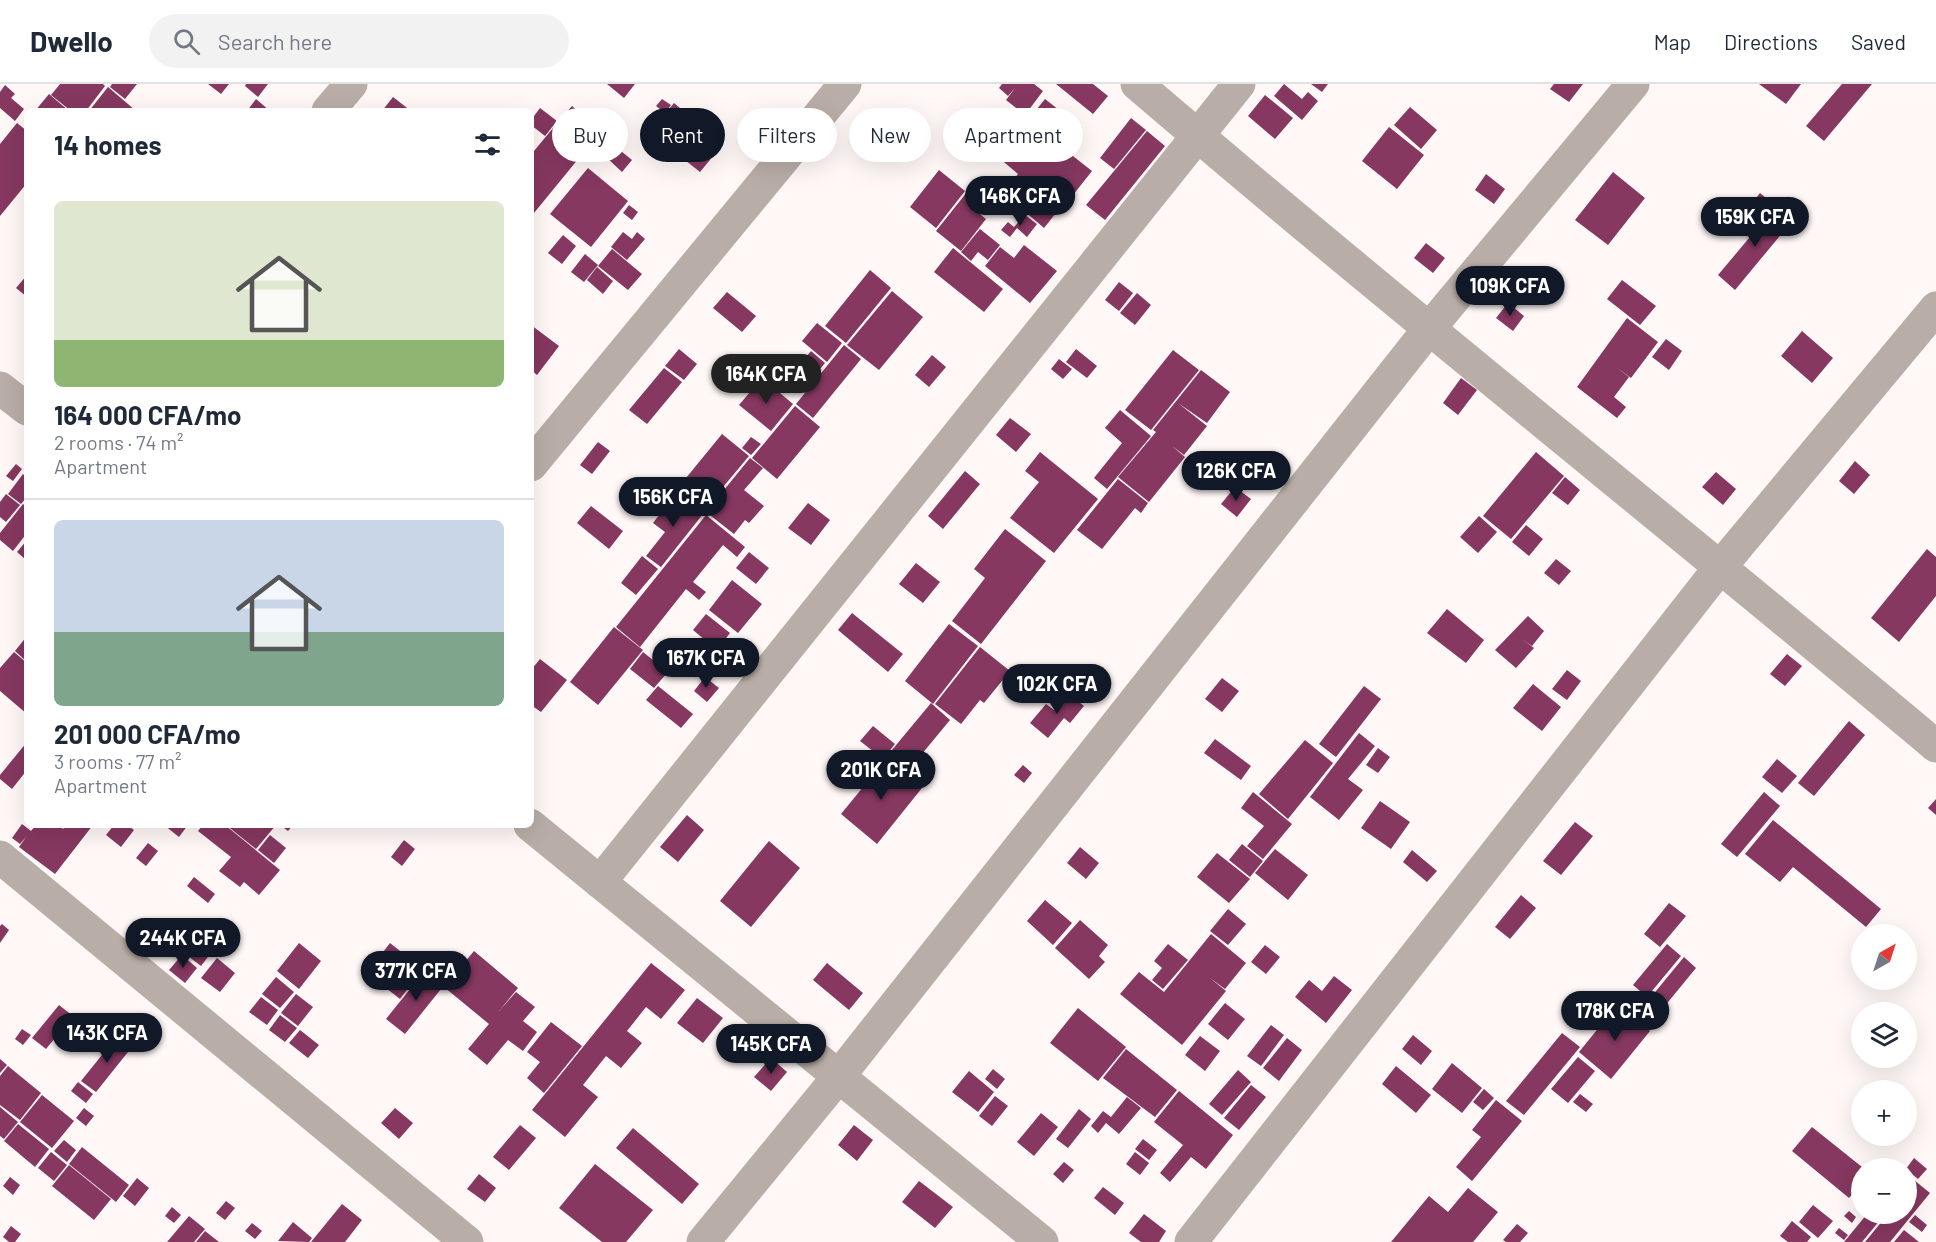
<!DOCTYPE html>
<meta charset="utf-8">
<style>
body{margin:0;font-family:Barlow,sans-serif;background:#f2f2f3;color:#1f2937;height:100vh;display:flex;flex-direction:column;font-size:22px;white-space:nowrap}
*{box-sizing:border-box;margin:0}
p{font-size:20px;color:#747a83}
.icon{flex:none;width:33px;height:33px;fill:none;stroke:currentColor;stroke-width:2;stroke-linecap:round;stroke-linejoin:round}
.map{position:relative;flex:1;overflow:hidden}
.drawer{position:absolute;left:24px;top:24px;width:510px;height:720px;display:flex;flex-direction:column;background:#fff;border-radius:9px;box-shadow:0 6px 24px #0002}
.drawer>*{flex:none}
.banner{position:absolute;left:552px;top:24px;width:570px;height:54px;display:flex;gap:12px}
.needle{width:39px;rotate:39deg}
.tools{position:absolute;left:1851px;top:840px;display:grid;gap:12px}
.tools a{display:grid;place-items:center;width:66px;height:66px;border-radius:50%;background:#fff;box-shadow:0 6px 24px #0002;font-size:30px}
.price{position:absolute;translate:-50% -51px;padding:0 14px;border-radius:21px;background:#111827;color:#fff;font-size:20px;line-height:39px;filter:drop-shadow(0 2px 3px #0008)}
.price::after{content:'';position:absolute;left:50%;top:36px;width:18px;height:14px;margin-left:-9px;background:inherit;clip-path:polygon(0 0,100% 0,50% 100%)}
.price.current{background:#222;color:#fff}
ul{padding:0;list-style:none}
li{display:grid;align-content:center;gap:12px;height:318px;padding:0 30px}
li+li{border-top:2px solid #e0e1e3}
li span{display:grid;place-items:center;height:186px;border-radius:9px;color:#555}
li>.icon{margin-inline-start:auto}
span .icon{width:108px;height:108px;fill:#fffc;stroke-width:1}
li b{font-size:26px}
h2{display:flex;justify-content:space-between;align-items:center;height:72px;padding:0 30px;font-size:26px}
.pill{padding:0 21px;border-radius:27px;background:#fff;box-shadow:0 6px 24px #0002;font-size:21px;line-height:54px}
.pill.current{background:#111827;color:#fff}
header{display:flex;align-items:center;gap:36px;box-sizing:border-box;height:84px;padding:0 30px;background:#fff;border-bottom:2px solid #e0e1e3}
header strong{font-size:28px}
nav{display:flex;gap:33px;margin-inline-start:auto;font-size:21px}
.search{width:420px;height:54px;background:#f2f2f3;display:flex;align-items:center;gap:15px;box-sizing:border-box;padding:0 21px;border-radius:33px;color:#747a83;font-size:22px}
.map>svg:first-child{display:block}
</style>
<header>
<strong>Dwello</strong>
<div class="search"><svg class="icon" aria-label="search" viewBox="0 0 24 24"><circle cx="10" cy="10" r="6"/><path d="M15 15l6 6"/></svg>Search here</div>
<nav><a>Map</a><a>Directions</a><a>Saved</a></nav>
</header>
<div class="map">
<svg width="1936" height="1158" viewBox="0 0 1936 1158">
<rect width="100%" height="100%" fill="#fff8f7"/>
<g fill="#863860">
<polygon points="60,0 103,0 105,2 86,27 71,27 51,11"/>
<polygon points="112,0 137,0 125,15 110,3"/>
<polygon points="208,0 229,0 221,10"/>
<polygon points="246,0 268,0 258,13 245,2"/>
<polygon points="607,0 635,0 624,14"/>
<polygon points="1002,0 1034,0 1043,7 1025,31 1006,16 1015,4 1008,12 999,4"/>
<polygon points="1056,0 1093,0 1108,12 1093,30"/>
<polygon points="1284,0 1302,15 1308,8 1318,17 1302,36 1274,12"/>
<polygon points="1311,0 1328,0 1322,8"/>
<polygon points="1554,0 1583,0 1569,18 1550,5"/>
<polygon points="1759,0 1801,0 1786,20"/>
<polygon points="1842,0 1872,0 1824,57 1806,42"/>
<polygon points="5,1 15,10 11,14 24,25 15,37 0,24 0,8"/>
<polygon points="108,3 135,26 134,27 89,27"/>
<polygon points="49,10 69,27 35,27"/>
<polygon points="1265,11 1293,34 1275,55 1248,32"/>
<polygon points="393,13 411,27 382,27"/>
<polygon points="256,15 270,27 247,27"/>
<polygon points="662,15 671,21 665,29 656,22"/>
<polygon points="1045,15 1082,44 1064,65 1092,87 1062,125 1049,114 1060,124 1044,144 1003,109 1018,90 998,73"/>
<polygon points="674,19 723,60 700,88 671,65 681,52 661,35"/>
<polygon points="572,22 599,44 587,59 559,37"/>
<polygon points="1410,23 1437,46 1421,65 1394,41"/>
<polygon points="540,24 557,37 545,52 531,41 531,36"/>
<polygon points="1131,34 1146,46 1114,85 1100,74"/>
<polygon points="558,38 588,63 534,129 531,127 531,65 534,67"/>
<polygon points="663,38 675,48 667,58 655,48"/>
<polygon points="17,39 27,47 27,99 0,132 0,60"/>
<polygon points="1389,43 1424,71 1397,105 1362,77"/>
<polygon points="1147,47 1165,62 1105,136 1086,121"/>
<polygon points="616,63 632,76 622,88 607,74"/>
<polygon points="588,84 628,117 591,163 550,130"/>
<polygon points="939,86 965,107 936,144 910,123"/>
<polygon points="1613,88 1645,114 1608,161 1575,136"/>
<polygon points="1486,90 1505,105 1494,120 1475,106"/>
<polygon points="975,98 990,110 976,127 986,135 961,167 936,147"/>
<polygon points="1760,109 1772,119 1755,141 1743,131"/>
<polygon points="629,121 638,128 632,136 623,129"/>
<polygon points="1776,122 1793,136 1735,206 1718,191"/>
<polygon points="1025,131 1037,140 1027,153 1017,144 1010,153 1001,146 1008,138 1014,143"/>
<polygon points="980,145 1000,161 988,176 978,168 971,177 961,168"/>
<polygon points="623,148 632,155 637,148 645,155 627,176 611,163"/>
<polygon points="563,151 576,162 562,180 548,169"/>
<polygon points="1426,159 1445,174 1433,189 1414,174"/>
<polygon points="1024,161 1057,187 1030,219 985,182 1000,163 1014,174"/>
<polygon points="953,164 1003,205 984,228 934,188"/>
<polygon points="612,165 642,190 628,206 598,182"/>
<polygon points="585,170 598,181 584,198 571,188"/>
<polygon points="597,183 613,197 603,210 587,196"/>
<polygon points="870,186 891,204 846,259 825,242"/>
<polygon points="27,191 27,213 16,204"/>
<polygon points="1622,196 1656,222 1640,241 1607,215"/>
<polygon points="1119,198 1133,209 1119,227 1105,216"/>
<polygon points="892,207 923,233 879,286 847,261"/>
<polygon points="727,208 756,232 742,248 713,224"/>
<polygon points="1137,209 1151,221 1135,241 1120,229"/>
<polygon points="1508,219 1524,232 1513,247 1496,234"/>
<polygon points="1627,234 1658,258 1631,294 1616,283 1629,293 1614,313 1626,323 1617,334 1577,303"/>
<polygon points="817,239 842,259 827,278 802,257"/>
<polygon points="531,241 559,262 537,291 531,286"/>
<polygon points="1802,247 1833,274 1812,299 1781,272"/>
<polygon points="1666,255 1682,267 1669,286 1652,273"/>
<polygon points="844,261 861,275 813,334 796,320"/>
<polygon points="679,265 697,280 684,296 665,282"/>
<polygon points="1076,265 1097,282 1087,294 1066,278"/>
<polygon points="1173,266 1199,286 1151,346 1125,326"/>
<polygon points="811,267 825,279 809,298 795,286"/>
<polygon points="932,271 946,283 929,303 915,291"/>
<polygon points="1059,275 1072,285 1063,295 1051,285"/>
<polygon points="664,284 682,298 647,340 629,326"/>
<polygon points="1201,286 1230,308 1207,339 1178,319 1207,342 1184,371 1172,362 1185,373 1149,418 1118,393 1156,348 1153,346"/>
<polygon points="762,294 793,320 771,347 739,321"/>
<polygon points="1461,294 1477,306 1458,331 1443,319"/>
<polygon points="795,322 820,343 777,395 752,374"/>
<polygon points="1120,326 1151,352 1107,405 1094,394 1122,359 1105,344"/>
<polygon points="1010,334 1031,350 1016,368 996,351"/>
<polygon points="722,350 749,372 703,427 677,405"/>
<polygon points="751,353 761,360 751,371 742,364"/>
<polygon points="598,358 610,367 592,390 580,381"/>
<polygon points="1040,368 1098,415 1054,469 1010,434 1039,398 1025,387"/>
<polygon points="1536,368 1564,392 1511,455 1483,432"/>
<polygon points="1213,370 1223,379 1210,396 1199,387"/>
<polygon points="750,374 763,384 744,406 764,422 749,439 745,436 734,450 706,428"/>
<polygon points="1855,377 1870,391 1854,410 1839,397"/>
<polygon points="16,380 22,385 13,397 6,392"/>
<polygon points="965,387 980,400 943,445 928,432"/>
<polygon points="1716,388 1736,405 1723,421 1702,403"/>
<polygon points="23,390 27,394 27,413 21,420 8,410"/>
<polygon points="1565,393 1580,406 1568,421 1552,409"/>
<polygon points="1118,395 1148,419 1141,429 1135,424 1102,465 1077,446"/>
<polygon points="1235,403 1251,415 1237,433 1221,420"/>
<polygon points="676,409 703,430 661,483 646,472 665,448 653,439"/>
<polygon points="6,410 20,421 6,438 0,433 0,418"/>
<polygon points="808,419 830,436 811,461 788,444"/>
<polygon points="23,420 27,423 27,449 13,467 0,456 0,449"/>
<polygon points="591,422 623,447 609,465 577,439"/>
<polygon points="706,431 745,463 737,473 723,461 693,498 706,508 699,516 686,505 640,563 616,543"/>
<polygon points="1479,432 1497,448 1478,469 1460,453"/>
<polygon points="1526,441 1543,455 1529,472 1512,458"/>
<polygon points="1005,445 1046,477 981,560 952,537 985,494 974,485"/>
<polygon points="27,456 27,475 26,476 17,468"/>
<polygon points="1927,465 1936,473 1936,512 1899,558 1871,534"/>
<polygon points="749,468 769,484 756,500 736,484"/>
<polygon points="642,472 658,485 636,511 621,499"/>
<polygon points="1556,475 1571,487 1559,501 1544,489"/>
<polygon points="916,479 940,498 923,519 899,500"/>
<polygon points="732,496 762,520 738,549 709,526"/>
<polygon points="1447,525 1484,556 1466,579 1427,549"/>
<polygon points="852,529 903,570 888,588 838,546"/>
<polygon points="706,530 730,549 717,566 693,546"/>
<polygon points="1528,532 1544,547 1532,562 1522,555 1534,564 1516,584 1495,566"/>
<polygon points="949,540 978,562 933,620 905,597"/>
<polygon points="614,543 643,566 598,621 570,598"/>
<polygon points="27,552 27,578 15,567"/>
<polygon points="731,559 748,572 738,584 722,571"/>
<polygon points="665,563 680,574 654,604 630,585 643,568 654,577"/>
<polygon points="980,563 1010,587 984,619 980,616 961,640 935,620"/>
<polygon points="14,568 27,579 27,630 0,607 0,584"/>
<polygon points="1787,570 1802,582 1785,602 1770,590"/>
<polygon points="540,575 567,596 541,628 531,621 531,586"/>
<polygon points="1567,586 1581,597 1567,616 1552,605"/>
<polygon points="705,593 719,604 707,618 694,607"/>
<polygon points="1222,594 1239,607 1222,628 1205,615"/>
<polygon points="1533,600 1561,623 1542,647 1513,624"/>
<polygon points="658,602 693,630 681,644 646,616"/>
<polygon points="1364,602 1381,615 1336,673 1319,660"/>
<polygon points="1068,609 1084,622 1070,639 1064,634 1048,654 1030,639 1046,620 1054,626"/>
<polygon points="931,619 950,636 907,688 887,672"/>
<polygon points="1849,637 1865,651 1814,712 1798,699"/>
<polygon points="873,642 895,660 883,675 860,657"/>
<polygon points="1359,649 1375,662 1348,695 1363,706 1339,736 1310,713"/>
<polygon points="1215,655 1251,682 1241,696 1204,669"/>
<polygon points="1305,656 1333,679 1288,735 1259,710"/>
<polygon points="27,658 27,686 12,705 0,695 0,691"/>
<polygon points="1378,664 1390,673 1378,689 1366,681"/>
<polygon points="886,675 922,704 877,760 841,730"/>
<polygon points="1777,675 1797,692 1782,709 1762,693"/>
<polygon points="1023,681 1032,689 1024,699 1014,691"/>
<polygon points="1253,708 1292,740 1263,775 1247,762 1264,742 1241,724"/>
<polygon points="1764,708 1780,722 1737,773 1721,760"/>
<polygon points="1936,715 1936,731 1928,724"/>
<polygon points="1380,717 1410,738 1391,765 1361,744"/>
<polygon points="687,731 704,746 678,778 660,763"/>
<polygon points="1773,736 1881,825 1866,843 1793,783 1780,798 1745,770"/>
<polygon points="1575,738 1593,752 1561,791 1543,777"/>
<polygon points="22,740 31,747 36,741 58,741 63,745 66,741 93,741 55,790 19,763 26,753 20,760 12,754"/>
<polygon points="114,741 127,741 134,746 121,763 106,751"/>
<polygon points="164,741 188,741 179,753"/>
<polygon points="203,741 225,741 280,786 259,811 244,798 240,803 219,787 231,773 198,747"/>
<polygon points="226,741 276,741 256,765"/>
<polygon points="280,741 293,741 288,747"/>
<polygon points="270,751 286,764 274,779 258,766"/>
<polygon points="404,756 415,765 402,782 391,773"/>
<polygon points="769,757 800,784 751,843 720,817"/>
<polygon points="148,759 158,767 146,782 136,774"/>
<polygon points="1242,760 1263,777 1250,793 1229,776"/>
<polygon points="1080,763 1099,779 1086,795 1067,779"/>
<polygon points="1275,765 1308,791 1288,816 1255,789"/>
<polygon points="1412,766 1437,787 1427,798 1403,778"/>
<polygon points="1217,769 1250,795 1229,819 1197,793"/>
<polygon points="194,793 215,810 208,819 187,802"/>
<polygon points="1521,811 1536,824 1510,855 1495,843"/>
<polygon points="1045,816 1072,839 1053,861 1027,837"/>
<polygon points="1669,819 1686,832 1660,863 1644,850"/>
<polygon points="1228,825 1246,840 1228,861 1210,847"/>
<polygon points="1080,836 1108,861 1099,872 1105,878 1089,895 1055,864"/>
<polygon points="211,837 218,842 212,849 205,844"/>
<polygon points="2,840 9,846 0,859 0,842"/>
<polygon points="1211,850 1246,879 1225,905 1210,894 1226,907 1182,961 1120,910 1139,888 1164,908"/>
<polygon points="198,852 214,865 201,882 184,869"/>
<polygon points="299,859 321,877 299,905 277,887"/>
<polygon points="390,859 423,885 400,915 367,889"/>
<polygon points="1168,860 1188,876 1163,905 1152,896 1162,884 1154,877"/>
<polygon points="1667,860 1681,872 1647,913 1633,901"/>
<polygon points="1265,861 1280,873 1266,890 1251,878"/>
<polygon points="474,867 518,904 499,927 516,908 535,923 523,937 537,948 523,967 508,956 487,981 468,965 489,940 444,903"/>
<polygon points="182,871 197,884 185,899 169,886"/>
<polygon points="1684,873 1696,884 1655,934 1642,924"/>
<polygon points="217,874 235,889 220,908 201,894"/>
<polygon points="651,879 685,906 661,935 646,923 627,947 642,959 621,984 606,972 583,1001 598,1013 565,1053 532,1026"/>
<polygon points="827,879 863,909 849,926 813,896"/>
<polygon points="426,885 445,900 405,950 386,935"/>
<polygon points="1334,892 1352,906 1326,939 1295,913 1309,896 1322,907"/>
<polygon points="276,893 294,908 280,924 262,910"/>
<polygon points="296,910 313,923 298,942 281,929"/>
<polygon points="261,913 278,926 267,941 249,928"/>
<polygon points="697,914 723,934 703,959 677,939"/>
<polygon points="1225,919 1245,935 1228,956 1208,940"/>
<polygon points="1618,920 1650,947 1611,995 1579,968"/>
<polygon points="59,921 73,932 46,965 32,954"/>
<polygon points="1078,924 1126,963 1098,997 1050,959"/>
<polygon points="280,931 297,944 285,958 269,946"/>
<polygon points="551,938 582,962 544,1009 527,994 540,978 527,968"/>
<polygon points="1271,941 1284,951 1261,982 1247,972"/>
<polygon points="22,945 31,951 23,961 15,955"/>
<polygon points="300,946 319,961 308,974 289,959"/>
<polygon points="1562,949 1580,963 1524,1031 1506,1017"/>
<polygon points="118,951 132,963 96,1008 81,997"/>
<polygon points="1413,951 1432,967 1421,981 1402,965"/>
<polygon points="1200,952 1220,967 1205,987 1185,971"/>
<polygon points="1287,954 1302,966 1279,997 1263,984"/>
<polygon points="1126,965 1177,1006 1155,1033 1103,994"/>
<polygon points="1578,973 1595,987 1568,1019 1551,1005"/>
<polygon points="771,974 787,988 771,1007 754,993"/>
<polygon points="0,975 7,981 0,989"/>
<polygon points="1452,979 1482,1004 1462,1029 1432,1005"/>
<polygon points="8,982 41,1009 20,1036 0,1021 0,992"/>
<polygon points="1396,982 1431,1011 1416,1029 1382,1000"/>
<polygon points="993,985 1005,995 997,1005 985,995"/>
<polygon points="1238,986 1251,998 1222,1031 1209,1020"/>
<polygon points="969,987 994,1008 978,1028 952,1008"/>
<polygon points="78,998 93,1010 86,1019 71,1007"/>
<polygon points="1251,1001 1266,1013 1239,1046 1224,1034"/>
<polygon points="1484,1005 1494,1014 1483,1026 1473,1018"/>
<polygon points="1179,1007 1233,1051 1206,1085 1191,1073 1170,1098 1160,1089 1183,1061 1154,1038"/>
<polygon points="1580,1010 1593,1020 1586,1028 1573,1018"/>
<polygon points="42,1011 74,1037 52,1064 20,1038"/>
<polygon points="995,1012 1008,1022 992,1042 979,1032"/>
<polygon points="1127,1013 1141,1024 1119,1050 1106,1039 1098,1049 1091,1042 1103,1027 1111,1033"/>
<polygon points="1496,1016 1522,1037 1472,1097 1456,1083 1481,1053 1472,1046"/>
<polygon points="0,1023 18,1038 4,1055 0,1052"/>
<polygon points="84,1024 94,1032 86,1042 76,1034"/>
<polygon points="395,1024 413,1039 399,1055 381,1039"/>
<polygon points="1079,1025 1091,1035 1068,1064 1056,1055"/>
<polygon points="1041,1029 1058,1043 1034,1072 1017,1058"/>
<polygon points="18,1040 49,1065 35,1083 4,1057"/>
<polygon points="520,1041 536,1054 509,1086 493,1073"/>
<polygon points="854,1041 873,1056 857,1077 838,1061"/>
<polygon points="1812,1043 1862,1083 1862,1099 1849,1114 1792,1067"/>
<polygon points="633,1044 699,1100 682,1120 616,1064"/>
<polygon points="1143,1055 1157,1066 1149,1076 1135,1065"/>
<polygon points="64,1056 76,1066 67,1078 54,1067"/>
<polygon points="82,1063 129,1101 116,1118 69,1080"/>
<polygon points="51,1068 67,1081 54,1097 38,1084"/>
<polygon points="1135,1068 1149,1079 1140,1091 1126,1080"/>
<polygon points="1914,1074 1927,1085 1918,1095 1906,1085"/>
<polygon points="1064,1078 1074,1086 1063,1099 1053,1090"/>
<polygon points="595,1080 653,1126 626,1158 602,1158 559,1124"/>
<polygon points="69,1081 111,1115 94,1136 52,1102"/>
<polygon points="1906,1087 1914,1094 1906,1103"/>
<polygon points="479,1090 496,1104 485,1118 467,1105"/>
<polygon points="10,1093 20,1101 13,1111 3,1102"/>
<polygon points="137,1094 149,1104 135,1122 123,1112"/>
<polygon points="1914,1096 1930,1109 1890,1158 1865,1158 1888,1130 1906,1130 1906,1106"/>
<polygon points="919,1097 953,1123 935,1144 902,1118"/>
<polygon points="1103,1103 1124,1119 1115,1131 1094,1114"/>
<polygon points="1468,1104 1498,1128 1473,1158 1391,1158 1429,1112 1448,1128"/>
<polygon points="1862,1110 1862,1122 1855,1117"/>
<polygon points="226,1117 235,1124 225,1136 216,1129"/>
<polygon points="342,1120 362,1136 345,1158 311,1158"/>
<polygon points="1813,1121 1833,1137 1818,1154 1799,1138"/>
<polygon points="172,1123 181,1131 174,1139 165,1132"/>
<polygon points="1849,1127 1856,1133 1852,1139 1844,1132"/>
<polygon points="1144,1130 1166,1147 1159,1158 1141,1158 1129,1149"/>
<polygon points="1867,1130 1885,1130 1862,1158 1844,1158"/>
<polygon points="1915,1131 1927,1141 1922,1148 1909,1138"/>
<polygon points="189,1132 205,1145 194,1158 167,1158"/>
<polygon points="1792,1137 1811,1153 1807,1158 1788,1158 1780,1152"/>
<polygon points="293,1138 312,1154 309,1158 278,1157"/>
<polygon points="252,1139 262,1147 255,1155 245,1147"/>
<polygon points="1517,1140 1528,1149 1520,1158 1506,1158 1503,1156"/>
<polygon points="11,1142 21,1150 15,1158 9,1158 3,1153"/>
<polygon points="1839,1144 1848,1151 1844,1156 1835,1149"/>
<polygon points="1904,1146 1919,1158 1894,1158"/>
<polygon points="205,1147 219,1158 196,1158"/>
</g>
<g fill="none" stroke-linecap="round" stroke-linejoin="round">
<g stroke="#b9aea7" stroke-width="33">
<path d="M1137,0C1400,225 1671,440 1936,662"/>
<polyline points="328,27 351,0"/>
<polyline points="0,304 27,325"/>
<polyline points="531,381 845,0"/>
<polyline points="530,741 1042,1158"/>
<polyline points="0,773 467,1158"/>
<polyline points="600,798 1239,0"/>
<polyline points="703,1158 839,992 1428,246 1633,0"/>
<polyline points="1191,1158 1721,482 1936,224"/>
</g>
</g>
</svg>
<div class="tools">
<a><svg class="needle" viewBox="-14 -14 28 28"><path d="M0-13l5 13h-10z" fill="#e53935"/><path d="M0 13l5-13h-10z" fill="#747a83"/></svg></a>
<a><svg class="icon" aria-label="layers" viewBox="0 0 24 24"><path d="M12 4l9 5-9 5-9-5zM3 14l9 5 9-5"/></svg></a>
<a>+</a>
<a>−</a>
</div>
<b class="price" style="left:1020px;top:143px">146K CFA</b>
<b class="price" style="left:1755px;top:164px">159K CFA</b>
<b class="price" style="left:1510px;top:233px">109K CFA</b>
<b class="price current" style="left:766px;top:321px">164K CFA</b>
<b class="price" style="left:1236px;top:418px">126K CFA</b>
<b class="price" style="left:673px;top:444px">156K CFA</b>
<b class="price" style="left:706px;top:605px">167K CFA</b>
<b class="price" style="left:1057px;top:631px">102K CFA</b>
<b class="price" style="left:881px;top:717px">201K CFA</b>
<b class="price" style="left:183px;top:885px">244K CFA</b>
<b class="price" style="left:416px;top:918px">377K CFA</b>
<b class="price" style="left:1615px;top:958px">178K CFA</b>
<b class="price" style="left:107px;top:980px">143K CFA</b>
<b class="price" style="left:771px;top:991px">145K CFA</b>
<div class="banner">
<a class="pill">Buy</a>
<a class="pill current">Rent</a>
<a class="pill">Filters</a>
<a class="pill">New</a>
<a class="pill">Apartment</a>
</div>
<section class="drawer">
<h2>14 homes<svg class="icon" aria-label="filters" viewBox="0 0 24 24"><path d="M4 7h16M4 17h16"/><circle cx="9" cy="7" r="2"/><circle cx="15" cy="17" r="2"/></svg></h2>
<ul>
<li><span style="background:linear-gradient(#dfe7d0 75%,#8fb573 0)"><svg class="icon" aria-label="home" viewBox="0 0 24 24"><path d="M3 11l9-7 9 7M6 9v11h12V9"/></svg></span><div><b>164 000 CFA/mo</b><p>2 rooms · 74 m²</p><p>Apartment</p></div></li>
<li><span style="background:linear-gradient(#c9d6e8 60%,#7fa58c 0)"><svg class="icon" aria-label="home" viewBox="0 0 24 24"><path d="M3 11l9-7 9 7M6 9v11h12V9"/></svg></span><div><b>201 000 CFA/mo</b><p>3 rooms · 77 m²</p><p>Apartment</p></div></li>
</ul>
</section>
</div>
